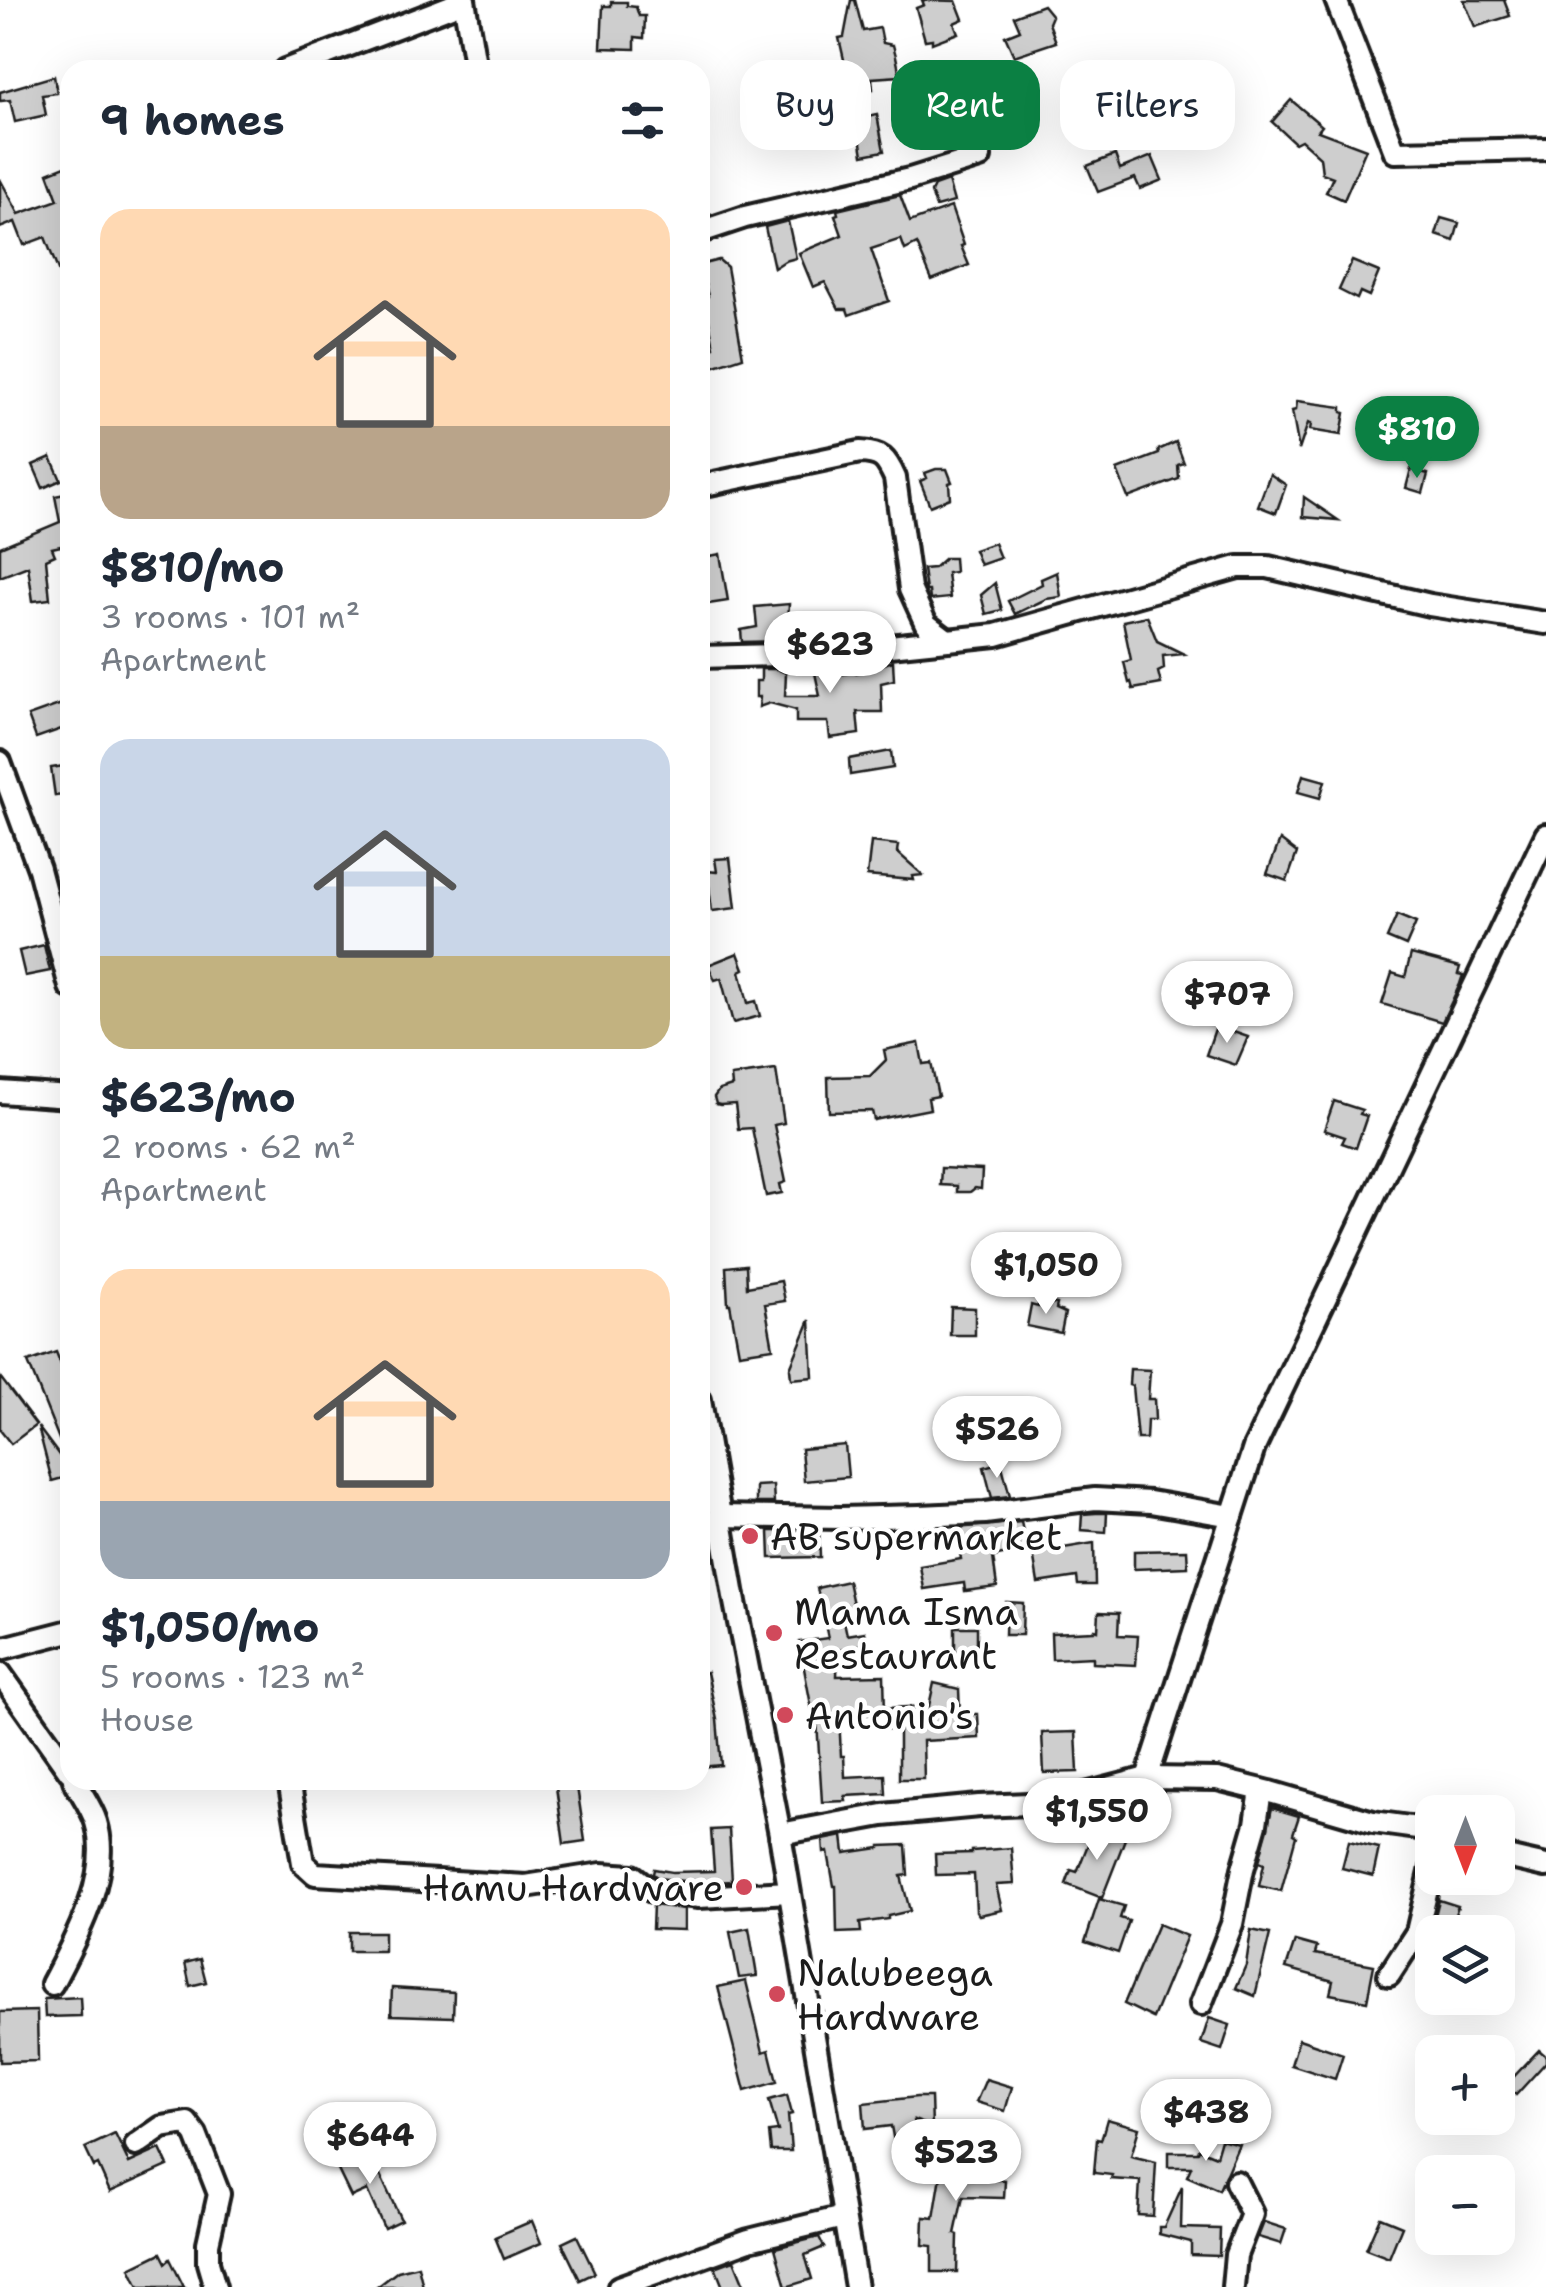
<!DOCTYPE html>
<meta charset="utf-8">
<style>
body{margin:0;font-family:"Shantell Sans",sans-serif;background:#f6f6f7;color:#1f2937;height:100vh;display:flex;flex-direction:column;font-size:38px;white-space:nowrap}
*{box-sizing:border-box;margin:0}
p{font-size:32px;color:#747a83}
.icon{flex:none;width:55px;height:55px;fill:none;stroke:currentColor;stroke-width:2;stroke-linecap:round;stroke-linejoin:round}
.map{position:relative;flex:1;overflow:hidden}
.details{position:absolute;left:60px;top:60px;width:650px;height:1730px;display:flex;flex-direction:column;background:#fff;border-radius:30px;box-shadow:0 10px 40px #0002}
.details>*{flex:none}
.guide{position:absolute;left:740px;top:60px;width:655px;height:90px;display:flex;gap:20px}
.needle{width:65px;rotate:180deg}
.fabs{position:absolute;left:1415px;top:1795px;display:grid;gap:20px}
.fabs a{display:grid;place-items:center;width:100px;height:100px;border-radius:20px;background:#fff;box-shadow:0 10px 40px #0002;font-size:50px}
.price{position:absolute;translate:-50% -85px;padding:0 22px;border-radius:35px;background:#fff;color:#222;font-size:32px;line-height:65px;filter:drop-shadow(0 2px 5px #0008)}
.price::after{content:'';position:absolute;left:50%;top:60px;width:30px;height:22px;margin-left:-15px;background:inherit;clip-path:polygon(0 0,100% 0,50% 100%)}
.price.active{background:#0b8043;color:#fff}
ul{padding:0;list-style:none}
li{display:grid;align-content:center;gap:20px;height:530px;padding:0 40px}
li span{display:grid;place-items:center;height:310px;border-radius:30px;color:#555}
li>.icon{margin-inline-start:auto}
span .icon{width:180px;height:180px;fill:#fffc;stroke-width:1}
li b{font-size:42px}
h2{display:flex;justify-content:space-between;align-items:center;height:120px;padding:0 40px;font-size:42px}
.chip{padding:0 35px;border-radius:30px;background:#fff;box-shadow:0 10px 40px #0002;font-size:35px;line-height:90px}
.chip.active{background:#0b8043;color:#fff}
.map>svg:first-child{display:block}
</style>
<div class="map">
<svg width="1546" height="2287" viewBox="0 0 1546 2287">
<rect width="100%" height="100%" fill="#fff"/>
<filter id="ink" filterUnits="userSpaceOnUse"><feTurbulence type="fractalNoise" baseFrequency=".01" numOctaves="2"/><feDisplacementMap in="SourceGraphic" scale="20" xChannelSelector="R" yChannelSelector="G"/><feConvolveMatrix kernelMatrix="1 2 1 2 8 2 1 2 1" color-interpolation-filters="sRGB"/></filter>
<g filter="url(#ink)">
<g fill="#cecece" stroke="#1c1c1c" stroke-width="2.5">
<polygon points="851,0 855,0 863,31 880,28 883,43 893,45 896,56 900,76 872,78 873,89 858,90 858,86 852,85 848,77 839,38 844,37"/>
<polygon points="922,0 956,1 963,19 954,23 958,33 932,43 932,39 925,40 916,8 924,5"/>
<polygon points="1464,0 1504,0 1510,16 1475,27"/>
<polygon points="611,2 627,2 627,6 636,7 639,16 645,16 644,38 635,37 635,49 601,48 603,6 611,6"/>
<polygon points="1043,5 1052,16 1049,23 1056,42 1014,56 1005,36 1020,30 1014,16"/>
<polygon points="54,76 57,93 42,95 46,115 15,122 10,100 0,101 0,92"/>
<polygon points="1291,100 1322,126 1318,131 1366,149 1344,200 1326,192 1333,177 1322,173 1320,157 1301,140 1295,143 1272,122"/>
<polygon points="877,115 884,151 863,155 857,119"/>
<polygon points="1115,155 1120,169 1152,156 1162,180 1140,189 1135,178 1098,192 1087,166"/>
<polygon points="70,164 70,298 69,299 45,237 24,245 15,222 0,228 0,179 19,214 58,200 48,173"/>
<polygon points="948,181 954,202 936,207 931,192 934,186"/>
<polygon points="900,195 910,222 951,207 964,245 961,246 969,265 932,280 917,244 905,250 901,239 871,249 889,301 849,315 847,309 839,309 825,282 813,287 799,253 842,235 835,215 838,214 837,210"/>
<polygon points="1441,218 1459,223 1454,241 1436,235"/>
<polygon points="788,221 796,258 785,261 774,268 765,227"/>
<polygon points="719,260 727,267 743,357 700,371 700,351 714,347 705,300 708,296 700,265"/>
<polygon points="1352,261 1379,272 1369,296 1360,292 1357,299 1339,290"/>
<polygon points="1297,401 1342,407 1342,412 1345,413 1341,435 1310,430 1311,424 1308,423 1299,450 1292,411 1296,410"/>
<polygon points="1176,442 1184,463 1178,465 1179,479 1128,498 1117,470 1159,454 1158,450"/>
<polygon points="51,457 61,480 43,488 33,465"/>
<polygon points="936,469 947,469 952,482 949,483 950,498 930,506 920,481 927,478 925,473"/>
<polygon points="1411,469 1428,474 1423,493 1406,488"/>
<polygon points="1270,474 1286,485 1276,513 1258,506"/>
<polygon points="70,493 70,544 52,548 55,555 46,559 50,599 33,601 28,566 0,577 0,547 60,522 55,496"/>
<polygon points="1304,497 1338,520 1303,517"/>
<polygon points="994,543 1000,558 980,565 974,550"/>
<polygon points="720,554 728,601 708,604 700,558"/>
<polygon points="945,558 954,558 955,572 947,573 950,598 930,600 929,591 926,591 923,569 934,568"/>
<polygon points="1057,572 1061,597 1046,599 1015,614 1008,601 1042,584 1041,579"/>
<polygon points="995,583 1002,610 986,614 981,595"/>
<polygon points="789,604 787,641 742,642 741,630 757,627 755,607"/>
<polygon points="1147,616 1157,641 1184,654 1163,656 1164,669 1158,672 1161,684 1133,689 1131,682 1129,683 1124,662 1131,660 1123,621"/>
<polygon points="893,661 894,680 881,683 882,712 857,712 859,734 830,738 828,722 796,722 796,710 770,703 759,707 760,697 756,697 756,681 761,681 761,669 777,669 786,673 785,696 820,696 814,668 843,665 844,674 855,671 856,673"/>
<polygon points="70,701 70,726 36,738 28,716"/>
<polygon points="891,751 893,768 850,775 849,759"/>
<polygon points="70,765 70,794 55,796 51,768"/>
<polygon points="1303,775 1325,781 1320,798 1298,792"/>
<polygon points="1280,840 1297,853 1287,881 1267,874"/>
<polygon points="871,842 898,845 897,852 923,875 913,876 914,880 867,876"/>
<polygon points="730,858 736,908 712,911 707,871 717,872 715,859"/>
<polygon points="1397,915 1416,923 1406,946 1387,938"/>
<polygon points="44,945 50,971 25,976 19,951"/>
<polygon points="738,953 744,969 740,971 748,1003 756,1001 760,1016 733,1023 721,978 715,980 708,965"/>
<polygon points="1411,954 1460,967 1458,974 1463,975 1460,984 1442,1022 1382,1004 1392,973 1405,977"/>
<polygon points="1216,1026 1248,1037 1236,1065 1206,1055"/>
<polygon points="919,1043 923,1064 931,1063 938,1096 928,1098 930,1109 874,1120 872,1111 829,1112 828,1077 870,1076 886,1060 884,1050"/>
<polygon points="776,1070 784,1123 774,1125 786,1182 780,1184 782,1193 766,1196 752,1128 738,1129 735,1104 720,1105 716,1104 714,1097 719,1090 732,1086 731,1076"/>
<polygon points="1334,1101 1362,1110 1360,1114 1367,1116 1356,1148 1342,1143 1345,1137 1324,1130"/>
<polygon points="941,1168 982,1170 981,1189 975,1188 970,1192 957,1192 957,1186 940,1185"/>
<polygon points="746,1265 747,1287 781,1281 785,1301 765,1304 773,1348 739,1353 730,1304 728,1304 726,1267"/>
<polygon points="1039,1301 1057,1304 1056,1309 1065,1313 1061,1333 1027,1326 1031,1305 1038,1307"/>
<polygon points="951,1307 975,1308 975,1335 950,1335"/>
<polygon points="810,1320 813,1377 791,1379 790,1368"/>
<polygon points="56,1352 70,1387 69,1464 28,1362"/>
<polygon points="1130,1369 1150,1370 1148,1399 1154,1399 1155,1420 1147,1420 1146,1439 1137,1439 1132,1386 1129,1385"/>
<polygon points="0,1377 36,1425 11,1444 0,1430"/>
<polygon points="38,1427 70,1470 70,1476 52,1481"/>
<polygon points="845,1445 848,1477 804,1481 801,1449"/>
<polygon points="1001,1462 1010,1496 992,1498 984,1467"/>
<polygon points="773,1485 774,1503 756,1503 756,1486"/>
<polygon points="1096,1513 1107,1513 1106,1532 1081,1530 1082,1514"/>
<polygon points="1021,1522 1027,1550 993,1557 997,1587 965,1591 964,1583 924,1589 920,1566 961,1559 956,1528"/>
<polygon points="769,1531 819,1531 820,1557 770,1558"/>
<polygon points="1094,1543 1095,1585 1078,1585 1077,1577 1038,1583 1033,1553"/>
<polygon points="1187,1550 1188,1567 1134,1569 1134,1551"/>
<polygon points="848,1581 856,1618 844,1621 847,1635 865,1632 867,1643 838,1650 837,1676 884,1675 885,1714 839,1715 841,1756 844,1756 845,1777 885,1775 886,1794 845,1796 846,1801 822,1802 817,1721 814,1721 799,1642 828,1638 817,1588"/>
<polygon points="1006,1602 1023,1603 1022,1635 1005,1635"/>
<polygon points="1099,1612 1119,1613 1118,1635 1138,1636 1136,1665 1093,1663 1093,1657 1052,1659 1051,1633 1094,1631 1095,1629 1098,1630"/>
<polygon points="955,1627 977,1627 977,1660 955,1661"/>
<polygon points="707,1672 717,1720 721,1765 700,1767 700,1673"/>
<polygon points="934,1683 959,1689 960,1714 978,1714 979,1738 923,1741 924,1779 899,1779 899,1729 888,1729 888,1708 929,1706"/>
<polygon points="1076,1732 1078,1772 1044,1773 1042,1733"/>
<polygon points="555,1780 576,1780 585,1841 564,1844"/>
<polygon points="1272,1808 1299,1816 1293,1834 1296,1836 1281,1891 1259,1886 1264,1864 1259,1862"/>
<polygon points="1095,1827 1125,1839 1102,1898 1066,1884 1071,1870 1077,1872"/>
<polygon points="729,1829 732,1881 700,1883 658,1878 653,1874 654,1869 672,1872 714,1871 711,1830"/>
<polygon points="843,1836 845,1853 880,1848 880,1846 906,1845 908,1875 901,1876 910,1911 888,1916 888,1919 860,1923 861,1932 837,1933 836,1886 834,1886 828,1852 824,1853 823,1840"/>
<polygon points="1349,1841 1379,1848 1373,1876 1342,1868"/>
<polygon points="1011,1848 1014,1884 996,1885 1002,1910 979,1915 976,1911 974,1874 936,1875 935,1854 972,1853 972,1851"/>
<polygon points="1099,1899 1124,1906 1120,1918 1129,1921 1118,1953 1085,1942"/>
<polygon points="1439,1900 1458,1906 1449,1932 1432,1928"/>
<polygon points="653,1905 684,1909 684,1930 652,1929"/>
<polygon points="1158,1924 1187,1936 1153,2018 1124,2004"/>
<polygon points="749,1928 757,1976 739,1978 730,1932"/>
<polygon points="1251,1930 1270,1934 1255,1996 1236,1988 1246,1965"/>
<rect x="349" y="1932" width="35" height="19"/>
<polygon points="1295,1941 1317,1947 1315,1954 1374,1965 1367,2001 1330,1994 1333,1981 1286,1968"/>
<polygon points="200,1959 206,1982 190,1986 185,1963"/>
<polygon points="746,1981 763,2052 769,2050 777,2082 745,2091 718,1987"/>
<polygon points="392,1988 454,1992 453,2017 391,2015"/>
<polygon points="80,1997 81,2016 45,2017 44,1999"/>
<polygon points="37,2011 38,2061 0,2062 0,2012"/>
<polygon points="1209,2018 1230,2025 1222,2050 1201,2043"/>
<polygon points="1299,2039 1343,2054 1335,2079 1291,2065"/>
<polygon points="1539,2050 1546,2056 1546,2062 1516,2095 1506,2085"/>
<polygon points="986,2079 1012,2087 1005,2111 976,2102"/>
<polygon points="787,2095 792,2114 788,2115 791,2151 771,2151 769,2132 778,2131 769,2100"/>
<polygon points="917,2097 931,2097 932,2127 914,2120 917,2138 894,2142 891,2126 865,2129 863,2103"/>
<polygon points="1107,2119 1139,2128 1131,2156 1156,2162 1153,2216 1138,2215 1140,2181 1111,2179 1112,2175 1094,2173 1097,2139 1101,2140"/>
<polygon points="115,2134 129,2163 160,2149 168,2166 110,2192 98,2165 94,2167 85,2148"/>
<polygon points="959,2138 981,2142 974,2179 1005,2180 1004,2198 963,2197 955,2234 958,2235 957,2272 932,2272 932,2246 923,2245 924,2217 934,2218 942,2170 948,2170"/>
<polygon points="1221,2139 1239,2144 1219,2190 1187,2176 1191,2167 1168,2167 1168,2152 1198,2152 1199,2149 1216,2156"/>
<polygon points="370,2153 401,2220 384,2228 367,2190 351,2197 337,2168"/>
<polygon points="1182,2187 1181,2228 1220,2229 1219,2256 1191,2255 1191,2242 1159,2234 1159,2227 1164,2227"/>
<polygon points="1380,2217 1402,2226 1389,2258 1366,2249"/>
<polygon points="532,2221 541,2243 504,2259 495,2237"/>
<polygon points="1264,2222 1286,2229 1281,2244 1258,2237"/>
<polygon points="577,2236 595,2273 580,2280 562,2243"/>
<polygon points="819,2237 824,2247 805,2255 812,2279 786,2287 775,2248"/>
<polygon points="161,2253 166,2263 170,2259 184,2287 139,2287 130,2268"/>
<polygon points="734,2260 745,2287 723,2287 715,2267"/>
<polygon points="418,2266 423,2287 377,2287 398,2271"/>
</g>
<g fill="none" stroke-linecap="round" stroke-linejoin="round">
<g stroke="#1c1c1c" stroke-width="28">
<g id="minor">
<polyline points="464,0 476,70"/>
<polyline points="1336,0 1395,152 1546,149"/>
<polyline points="285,70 464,1"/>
<polyline points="700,232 745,217 910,179 980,157"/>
<path d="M700,486L860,452C882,453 886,458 895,478L910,589L926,624L947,640"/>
<polyline points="700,657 812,654 996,635 1238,567 1268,567 1430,605 1546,623"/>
<polyline points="0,762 39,869 70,987"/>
<polyline points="0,1092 70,1097"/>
<polyline points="700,1400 735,1602 780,1834 856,2287"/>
<polyline points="720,1516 841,1518 920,1516 985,1513 1095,1499 1150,1502 1232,1516"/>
<polyline points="700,1528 722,1528"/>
<polyline points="0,1649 70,1631"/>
<polyline points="0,1673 70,1772"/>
<polyline points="1147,1778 1254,1448 1546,835"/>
<polyline points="289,1780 303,1863 315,1874 526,1886 602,1874 633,1876 652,1891 699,1897 789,1892"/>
<polyline points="780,1834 883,1815 979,1806 1051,1803 1147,1778 1217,1779 1270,1792 1373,1822 1432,1830"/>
<polyline points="1498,1855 1546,1866"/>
<polyline points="1389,1975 1417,1932 1432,1868"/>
<path d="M52,1984C76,1938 112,1875 96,1822C92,1808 81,1793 74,1780"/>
<polyline points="1201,2004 1232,1924 1243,1869 1256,1824 1261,1790"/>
<polyline points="136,2145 162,2127 187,2123 196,2135 219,2194 208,2243 208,2263 215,2287"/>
<polyline points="619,2287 749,2240 843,2217"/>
<polyline points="1233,2287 1236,2255 1252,2214 1236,2182"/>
</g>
</g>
<use href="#minor" stroke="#fff" stroke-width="20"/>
</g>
</g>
<g fill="#d1495b" stroke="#fff" stroke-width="4">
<circle cx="750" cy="1536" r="10"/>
<circle cx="774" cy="1633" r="10"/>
<circle cx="785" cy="1715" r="10"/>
<circle cx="744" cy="1887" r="10"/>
<circle cx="777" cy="1994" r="10"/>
</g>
<g text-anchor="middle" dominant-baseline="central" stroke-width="9" stroke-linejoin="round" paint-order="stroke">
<g font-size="38" fill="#1c1c1c" stroke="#fff" text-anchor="start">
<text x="770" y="1536">AB supermarket</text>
<text x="794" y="1611">Mama Isma<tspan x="794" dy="44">Restaurant</tspan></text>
<text x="805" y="1715">Antonio's</text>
<text x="724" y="1887" text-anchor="end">Hamu Hardware</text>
<text x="797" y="1972">Nalubeega<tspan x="797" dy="44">Hardware</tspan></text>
</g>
</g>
</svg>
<div class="fabs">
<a><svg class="needle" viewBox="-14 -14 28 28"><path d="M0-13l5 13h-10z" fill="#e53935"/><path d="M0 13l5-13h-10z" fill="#747a83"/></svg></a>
<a><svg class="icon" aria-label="layers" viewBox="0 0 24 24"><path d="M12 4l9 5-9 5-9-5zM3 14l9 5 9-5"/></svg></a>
<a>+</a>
<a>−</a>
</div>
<b class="price active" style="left:1417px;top:481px">$810</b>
<b class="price" style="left:830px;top:696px">$623</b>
<b class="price" style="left:1227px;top:1046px">$707</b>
<b class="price" style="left:1046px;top:1317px">$1,050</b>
<b class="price" style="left:997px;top:1481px">$526</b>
<b class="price" style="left:1097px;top:1863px">$1,550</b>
<b class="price" style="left:1206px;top:2164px">$438</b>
<b class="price" style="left:370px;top:2187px">$644</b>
<b class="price" style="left:956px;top:2204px">$523</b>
<div class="guide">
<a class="chip">Buy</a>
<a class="chip active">Rent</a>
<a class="chip">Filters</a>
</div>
<section class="details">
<h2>9 homes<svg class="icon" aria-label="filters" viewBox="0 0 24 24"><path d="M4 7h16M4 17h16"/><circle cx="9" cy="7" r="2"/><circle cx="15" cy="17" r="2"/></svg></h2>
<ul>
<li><span style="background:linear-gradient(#ffd9b3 70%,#b9a48a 0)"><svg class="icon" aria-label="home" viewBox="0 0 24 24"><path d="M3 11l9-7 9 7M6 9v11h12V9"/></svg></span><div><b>$810/mo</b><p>3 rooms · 101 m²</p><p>Apartment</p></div></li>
<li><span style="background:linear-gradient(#c9d6e8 70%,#c2b280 0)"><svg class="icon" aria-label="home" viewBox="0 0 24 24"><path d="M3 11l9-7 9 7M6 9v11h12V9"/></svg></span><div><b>$623/mo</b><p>2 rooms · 62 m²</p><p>Apartment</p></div></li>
<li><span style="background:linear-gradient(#ffd9b3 75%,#9aa5b1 0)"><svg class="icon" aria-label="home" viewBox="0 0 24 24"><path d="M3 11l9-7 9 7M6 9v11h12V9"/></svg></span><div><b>$1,050/mo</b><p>5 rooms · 123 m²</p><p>House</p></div></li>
</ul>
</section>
</div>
